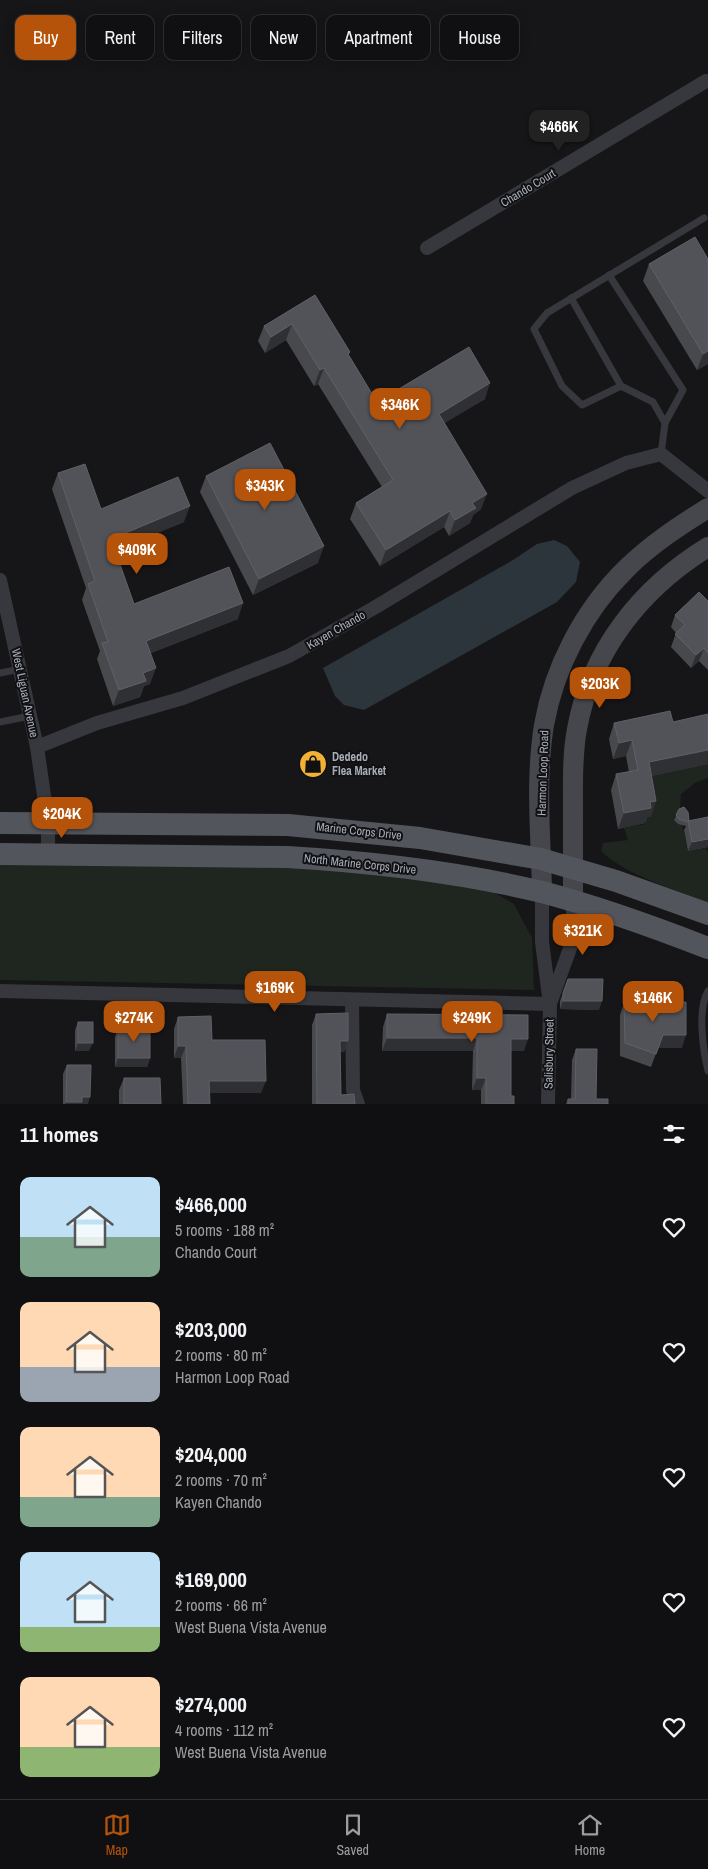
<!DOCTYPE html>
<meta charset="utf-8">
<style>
body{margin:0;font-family:"Archivo Narrow",sans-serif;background:#1e1e20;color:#f1f3f6;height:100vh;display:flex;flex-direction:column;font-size:19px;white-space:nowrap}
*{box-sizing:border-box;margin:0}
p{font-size:16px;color:#9c9d9f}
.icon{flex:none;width:28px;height:28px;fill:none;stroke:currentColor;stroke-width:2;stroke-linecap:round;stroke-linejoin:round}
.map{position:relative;height:1104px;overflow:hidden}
.sheet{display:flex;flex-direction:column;background:#101012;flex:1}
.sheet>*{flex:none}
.top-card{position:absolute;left:15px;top:15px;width:679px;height:45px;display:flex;gap:10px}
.price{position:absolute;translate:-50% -42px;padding:0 11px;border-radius:10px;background:#b45309;color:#fff;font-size:16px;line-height:32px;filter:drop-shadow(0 1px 2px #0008)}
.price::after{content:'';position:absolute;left:50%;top:30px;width:15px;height:11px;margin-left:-8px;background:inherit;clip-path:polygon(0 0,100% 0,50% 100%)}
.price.active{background:#222;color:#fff}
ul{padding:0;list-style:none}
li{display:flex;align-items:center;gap:15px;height:125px;padding:0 20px}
li span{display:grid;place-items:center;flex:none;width:140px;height:100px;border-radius:10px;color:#555}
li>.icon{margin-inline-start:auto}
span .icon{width:60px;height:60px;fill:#fffc;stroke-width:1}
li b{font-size:21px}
h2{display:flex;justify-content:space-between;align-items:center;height:60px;padding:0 20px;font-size:21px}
.tag{padding:0 18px;border-radius:10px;background:#101012;box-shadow:0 2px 12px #0003,0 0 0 1px #303032;font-size:18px;line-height:45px}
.tag.active{background:#b45309;color:#fff}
.dock{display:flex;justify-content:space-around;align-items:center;height:70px;border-top:1px solid #303032;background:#101012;font-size:14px;color:#9c9d9f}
.dock a{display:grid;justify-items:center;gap:2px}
.dock .active{color:#b45309}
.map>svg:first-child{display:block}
</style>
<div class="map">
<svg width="708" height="1104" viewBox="0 0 708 1104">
<rect width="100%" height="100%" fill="#161618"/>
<g fill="#1e261f">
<path d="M708,764V778L695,783L681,794L680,808L674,818L678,824H682L688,851L706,848L708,852V903C675,889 625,875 601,851L603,843L628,840L624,828L645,824L642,778Z"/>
<polygon points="0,865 277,865 480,884 514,904 532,938 534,990 0,980"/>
</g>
<polygon fill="#2c353c" points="554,540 567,546 580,562 576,582 557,602 364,710 344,705 335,696 323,668 513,560 537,544"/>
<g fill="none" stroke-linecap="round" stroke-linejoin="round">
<g stroke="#37383d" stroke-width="7">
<polyline points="609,275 683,390 665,423"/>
<polyline points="571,298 621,386"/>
<polyline points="661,454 665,423 653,402 621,386 582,405 562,386 534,329 547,313 704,218"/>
<polyline points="0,673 20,669"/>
<polyline points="0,722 30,716"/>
<path d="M708,991C697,1010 703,1050 708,1071"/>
</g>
<g stroke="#37383d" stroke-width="14">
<polyline points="427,248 706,81"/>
<polyline points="0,580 37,747"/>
<polyline points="48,855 48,823 37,747 97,723 183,698 289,656 374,608 572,488 626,463 661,454 708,491"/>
<polyline points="542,892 542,942 550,1004 548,1104"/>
<polyline points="0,991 550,1004"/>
<polyline points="352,1000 353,1090 358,1104"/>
<polyline points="551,1001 573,940 573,901"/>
</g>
<g stroke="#45474d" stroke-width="20">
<path d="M542,892C541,837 535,780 544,725C554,668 584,610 626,569C650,545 679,526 708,508"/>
<path d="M573,901C573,870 573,840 573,809C573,783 572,755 577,729C591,651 641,588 708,547"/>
</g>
<g stroke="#53555c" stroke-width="22">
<polyline points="0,823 288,825 420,838 541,859 616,881 708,914"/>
<path d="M0,854L287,857C373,862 459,872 542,892C599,907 654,927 708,948"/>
</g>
</g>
<g fill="#47494d">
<polygon points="695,237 708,364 697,370 643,281 649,264"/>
<polygon points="315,295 349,356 377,402 485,399 444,423 481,509 473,515 470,523 449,536 444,527 380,566 350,519 356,503 382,487 318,384 314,386 286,340 265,353 258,341 264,326"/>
<polygon points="58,473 101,509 184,522 115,550 134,604 238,619 151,653 150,684 144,686 140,697 113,706 97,659 100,651 82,600 86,588 52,489"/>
<polygon points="206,476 318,563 253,595 200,492"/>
<polygon points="708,601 708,670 699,661 691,668 671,647 676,633 671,627 675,615"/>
<polygon points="673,722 708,764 651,776 651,817 647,817 645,823 618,829 611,790 616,774 629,772 626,756 613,759 609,739 614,723"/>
<polygon points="679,809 689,821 708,817 708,847 688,851 684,830 686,826 678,824 674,820"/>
<polygon points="568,979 599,1010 560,1009 560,1001"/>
<polygon points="624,1003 682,1048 658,1048 651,1067 620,1056 620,1015"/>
<polygon points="316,1014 348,1041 344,1052 340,1052 341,1095 355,1104 312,1104 312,1025"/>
<polygon points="387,1014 524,1051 511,1051 511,1096 514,1104 481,1104 481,1090 472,1090 473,1051 382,1051 383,1027"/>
<polygon points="178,1017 212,1040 261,1093 209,1093 210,1104 183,1104 181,1058 174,1058 174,1029"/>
<polygon points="78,1022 89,1051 75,1051 75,1030"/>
<polygon points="118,1028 150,1058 147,1067 115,1067 115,1037"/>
<polygon points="576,1049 596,1099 608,1104 566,1104 568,1099 571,1099 572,1060"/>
<polygon points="67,1065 88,1104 63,1104 63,1074"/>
<polygon points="124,1078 161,1104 119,1104 119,1090"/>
</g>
<g fill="#2f3033">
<polygon points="292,324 286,340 265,353 271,337"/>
<polygon points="708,351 708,364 697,370 703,354"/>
<polygon points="324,368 318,384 314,386 320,370"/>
<polygon points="490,383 485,399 433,430 439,414"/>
<polygon points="487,494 481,509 473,515 470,523 449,536 455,520 472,503"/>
<polygon points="190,506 184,522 105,555 111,539"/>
<polygon points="450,511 444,527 380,566 386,550"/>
<polygon points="324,546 318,563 253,595 259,579"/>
<polygon points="243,603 238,619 141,657 146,641"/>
<polygon points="704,648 699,661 691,668 696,655"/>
<polygon points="156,668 150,684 144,686 140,697 113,706 119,690 143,673"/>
<polygon points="632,740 626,756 613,759 619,743"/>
<polygon points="708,750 708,764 643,778 649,762"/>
<polygon points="656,801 651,817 647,817 645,823 618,829 624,813 650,802"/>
<polygon points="708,839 708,847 688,851 692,842"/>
<polygon points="563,1001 602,1001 599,1010 560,1009"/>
<polygon points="663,1035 686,1035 682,1048 658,1048"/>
<polygon points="387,1038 477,1038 473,1051 382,1051"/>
<polygon points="511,1039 528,1039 524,1051 506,1051"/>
<polygon points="340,1041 348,1041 344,1052 336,1053"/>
<polygon points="78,1043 93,1043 89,1051 75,1051"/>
<polygon points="178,1046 186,1046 181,1058 174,1058"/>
<polygon points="118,1058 150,1058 147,1067 115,1067"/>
<polygon points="477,1078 486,1078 481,1090 472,1090"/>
<polygon points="209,1081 266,1081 261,1093 204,1093"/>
<polygon points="82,1097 90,1097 88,1104 65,1104 66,1102"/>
</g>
<g fill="#525359" stroke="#5f6168">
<polygon points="695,237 708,259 708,351 703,354 649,264"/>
<polygon points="315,295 350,352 348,354 377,402 469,347 490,383 439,414 487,494 472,503 476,508 455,520 450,511 386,550 356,503 393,480 324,368 320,370 292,324 271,337 264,326"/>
<polygon points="270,443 324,546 259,579 206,476"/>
<polygon points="85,464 101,509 178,477 190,506 111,539 134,604 229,567 243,603 146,641 156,668 143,673 146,681 119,690 102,643 108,642 88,584 95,581 58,473"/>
<polygon points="699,592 708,601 708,653 704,648 696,655 675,634 685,625 675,615"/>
<polygon points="670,711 673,722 708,714 708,750 649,762 656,801 650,802 651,808 624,813 616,774 638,770 632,740 619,743 614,723"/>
<polygon points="684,807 688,812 689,821 688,822 679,819 676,815 679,809"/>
<polygon points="708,817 708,839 692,842 688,821"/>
<polygon points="568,979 603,979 602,1001 563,1001 563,993"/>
<polygon points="686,1002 686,1035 663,1035 656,1054 625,1043 624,1003"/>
<polygon points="348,1013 348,1041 340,1041 341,1095 354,1094 355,1104 317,1104 316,1014"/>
<polygon points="387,1014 528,1015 528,1039 511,1039 511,1096 514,1096 514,1104 486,1104 486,1078 477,1078 477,1038 387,1038"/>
<polygon points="211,1016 212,1040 265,1040 266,1081 209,1081 210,1104 188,1104 186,1046 178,1046 178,1017"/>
<rect x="78" y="1022" width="15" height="21"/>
<rect x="118" y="1028" width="32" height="30"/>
<polygon points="576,1049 597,1049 596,1099 608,1099 608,1104 568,1104 568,1099 575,1099"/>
<polygon points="67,1065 91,1065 90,1097 82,1097 82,1102 66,1102"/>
<polygon points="124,1078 160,1078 161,1104 124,1104"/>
</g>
<defs>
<g id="shop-disc" transform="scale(1.4375)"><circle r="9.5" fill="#f2b134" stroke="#111113"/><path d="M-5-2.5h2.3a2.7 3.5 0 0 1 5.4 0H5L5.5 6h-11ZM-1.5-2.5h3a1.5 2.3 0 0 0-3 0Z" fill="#111"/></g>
</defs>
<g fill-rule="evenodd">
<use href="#shop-disc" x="313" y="764"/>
</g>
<g text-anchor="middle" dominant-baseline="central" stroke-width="4" stroke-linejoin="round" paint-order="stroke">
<g font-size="12" fill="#a8adb8" stroke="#111113">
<text transform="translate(528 188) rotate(-31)">Chando Court</text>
<text transform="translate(336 630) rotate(-30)">Kayen Chando</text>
<text transform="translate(25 693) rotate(78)">West Liguan Avenue</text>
<text transform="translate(543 773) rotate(-88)">Harmon Loop Road</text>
<text transform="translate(359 831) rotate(6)">Marine Corps Drive</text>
<text transform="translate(360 864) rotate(6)">North Marine Corps Drive</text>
<text transform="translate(549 1054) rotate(-89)">Salisbury Street</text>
</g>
<g font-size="12" font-weight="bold" fill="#a8adb8" stroke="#111113" text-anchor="start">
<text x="332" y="757">Dededo<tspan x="332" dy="14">Flea Market</tspan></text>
</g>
</g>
</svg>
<b class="price active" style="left:559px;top:152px">$466K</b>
<b class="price" style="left:400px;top:430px">$346K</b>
<b class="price" style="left:265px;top:511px">$343K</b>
<b class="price" style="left:137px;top:575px">$409K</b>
<b class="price" style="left:600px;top:709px">$203K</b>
<b class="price" style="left:62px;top:839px">$204K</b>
<b class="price" style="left:583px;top:956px">$321K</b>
<b class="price" style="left:275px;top:1013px">$169K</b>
<b class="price" style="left:653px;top:1023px">$146K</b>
<b class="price" style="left:134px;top:1043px">$274K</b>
<b class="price" style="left:472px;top:1043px">$249K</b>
<div class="top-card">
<a class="tag active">Buy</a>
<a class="tag">Rent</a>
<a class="tag">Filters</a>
<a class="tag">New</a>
<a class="tag">Apartment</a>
<a class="tag">House</a>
</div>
</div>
<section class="sheet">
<h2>11 homes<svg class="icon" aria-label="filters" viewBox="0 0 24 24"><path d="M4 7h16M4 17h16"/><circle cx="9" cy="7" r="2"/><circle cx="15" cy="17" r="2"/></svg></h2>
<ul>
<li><span style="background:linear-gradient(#bfe0f5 60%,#7fa58c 0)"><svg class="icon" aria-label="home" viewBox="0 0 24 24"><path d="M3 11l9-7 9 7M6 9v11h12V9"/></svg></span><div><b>$466,000</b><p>5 rooms · 188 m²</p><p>Chando Court</p></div><svg class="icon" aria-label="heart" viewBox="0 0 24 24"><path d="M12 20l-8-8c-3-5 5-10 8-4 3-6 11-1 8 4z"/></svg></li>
<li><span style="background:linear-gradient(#ffd9b3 65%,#9aa5b1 0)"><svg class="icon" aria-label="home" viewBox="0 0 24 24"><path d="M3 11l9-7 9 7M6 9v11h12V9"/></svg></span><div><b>$203,000</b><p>2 rooms · 80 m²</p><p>Harmon Loop Road</p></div><svg class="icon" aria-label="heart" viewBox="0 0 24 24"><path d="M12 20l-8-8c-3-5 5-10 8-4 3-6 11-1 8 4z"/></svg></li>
<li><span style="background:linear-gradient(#ffd9b3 70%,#7fa58c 0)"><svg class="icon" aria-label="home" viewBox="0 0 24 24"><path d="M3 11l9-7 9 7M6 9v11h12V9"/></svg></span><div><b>$204,000</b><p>2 rooms · 70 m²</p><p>Kayen Chando</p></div><svg class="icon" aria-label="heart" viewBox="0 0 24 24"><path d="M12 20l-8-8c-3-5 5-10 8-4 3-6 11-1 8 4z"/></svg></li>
<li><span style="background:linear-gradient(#bfe0f5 75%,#8fb573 0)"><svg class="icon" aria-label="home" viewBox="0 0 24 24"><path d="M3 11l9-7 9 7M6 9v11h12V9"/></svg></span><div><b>$169,000</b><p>2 rooms · 66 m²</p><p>West Buena Vista Avenue</p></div><svg class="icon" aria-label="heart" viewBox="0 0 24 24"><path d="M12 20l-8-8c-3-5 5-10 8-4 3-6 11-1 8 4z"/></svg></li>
<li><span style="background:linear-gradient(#ffd9b3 70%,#8fb573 0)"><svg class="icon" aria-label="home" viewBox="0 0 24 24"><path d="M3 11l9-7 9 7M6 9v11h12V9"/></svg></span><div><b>$274,000</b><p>4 rooms · 112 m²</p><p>West Buena Vista Avenue</p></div><svg class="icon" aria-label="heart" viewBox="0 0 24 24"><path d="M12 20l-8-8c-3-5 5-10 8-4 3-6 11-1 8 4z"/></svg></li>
</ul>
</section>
<nav class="dock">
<a class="active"><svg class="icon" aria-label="map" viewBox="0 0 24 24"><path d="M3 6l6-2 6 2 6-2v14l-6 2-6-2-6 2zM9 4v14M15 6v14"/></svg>Map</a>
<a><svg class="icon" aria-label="saved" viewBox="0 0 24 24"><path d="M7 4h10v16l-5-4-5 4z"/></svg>Saved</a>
<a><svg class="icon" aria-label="home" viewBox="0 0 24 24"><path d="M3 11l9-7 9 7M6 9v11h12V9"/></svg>Home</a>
</nav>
